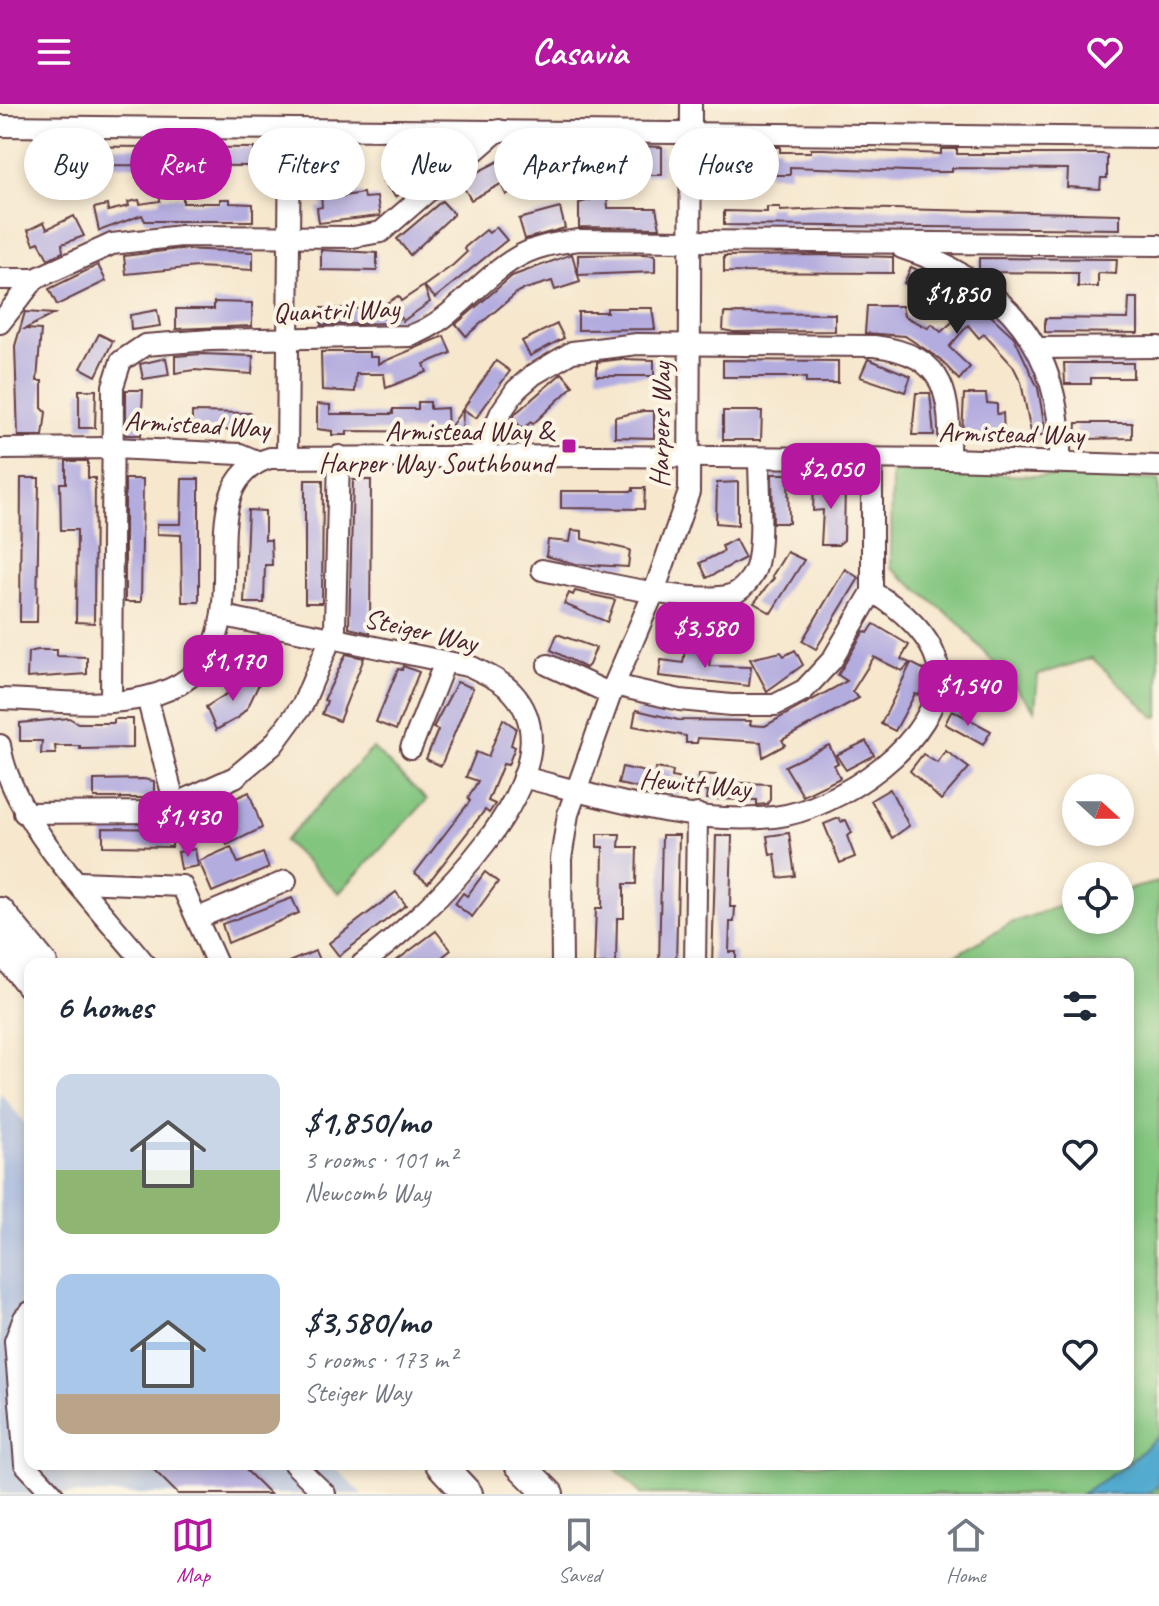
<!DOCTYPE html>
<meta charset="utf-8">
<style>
body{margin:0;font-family:Caveat,sans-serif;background:#f6f6f7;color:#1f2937;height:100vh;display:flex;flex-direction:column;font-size:30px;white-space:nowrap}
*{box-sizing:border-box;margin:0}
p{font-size:26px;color:#747a83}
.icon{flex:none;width:44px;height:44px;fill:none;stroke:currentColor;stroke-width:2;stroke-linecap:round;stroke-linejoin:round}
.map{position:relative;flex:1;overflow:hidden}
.drawer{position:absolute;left:24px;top:854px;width:1110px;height:512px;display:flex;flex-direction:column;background:#fff;border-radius:16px;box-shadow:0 4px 12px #0003}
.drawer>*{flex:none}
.banner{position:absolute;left:24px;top:24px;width:1112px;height:72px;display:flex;gap:16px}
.needle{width:52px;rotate:111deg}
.fabs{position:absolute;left:1062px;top:670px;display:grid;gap:16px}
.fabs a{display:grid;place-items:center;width:72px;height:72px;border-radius:50%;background:#fff;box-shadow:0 4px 12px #0003;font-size:40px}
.price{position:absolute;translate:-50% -68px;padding:0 18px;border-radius:16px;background:#b5179e;color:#fff;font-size:26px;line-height:52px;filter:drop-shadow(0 2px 4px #0008)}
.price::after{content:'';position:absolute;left:50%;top:48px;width:24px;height:18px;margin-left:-12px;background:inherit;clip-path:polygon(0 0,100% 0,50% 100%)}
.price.active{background:#222;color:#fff}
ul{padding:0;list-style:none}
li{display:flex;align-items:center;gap:24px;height:200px;padding:0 32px}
li span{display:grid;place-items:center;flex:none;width:224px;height:160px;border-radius:16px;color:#555}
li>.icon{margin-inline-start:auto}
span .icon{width:96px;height:96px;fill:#fffc;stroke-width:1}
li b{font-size:34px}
h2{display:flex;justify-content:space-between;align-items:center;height:96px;padding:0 32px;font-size:34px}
.chip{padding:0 28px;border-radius:36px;background:#fff;box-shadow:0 4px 12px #0003;font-size:28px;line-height:72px}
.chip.active{background:#b5179e;color:#fff}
header{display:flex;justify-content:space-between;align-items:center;height:104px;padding:0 32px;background:#b5179e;color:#fff;font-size:36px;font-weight:700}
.tabs{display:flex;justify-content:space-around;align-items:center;height:112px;border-top:2px solid #e0e1e3;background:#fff;font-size:22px;color:#747a83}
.tabs a{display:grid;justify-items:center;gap:4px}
.tabs .active{color:#b5179e}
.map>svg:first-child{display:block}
</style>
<header><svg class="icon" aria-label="menu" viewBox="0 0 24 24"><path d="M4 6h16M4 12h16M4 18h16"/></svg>Casavia<svg class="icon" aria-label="heart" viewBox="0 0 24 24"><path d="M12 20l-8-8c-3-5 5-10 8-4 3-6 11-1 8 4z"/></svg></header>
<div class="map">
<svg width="1159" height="1390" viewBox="0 0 1159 1390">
<rect width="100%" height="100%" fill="#fcf5e5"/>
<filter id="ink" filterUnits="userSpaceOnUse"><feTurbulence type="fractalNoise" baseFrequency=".0125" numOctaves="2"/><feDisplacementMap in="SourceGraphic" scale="16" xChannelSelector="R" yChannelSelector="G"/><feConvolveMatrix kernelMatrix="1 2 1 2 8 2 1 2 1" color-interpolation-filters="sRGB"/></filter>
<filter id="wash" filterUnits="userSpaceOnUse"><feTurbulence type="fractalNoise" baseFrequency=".006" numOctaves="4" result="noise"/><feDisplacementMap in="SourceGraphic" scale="32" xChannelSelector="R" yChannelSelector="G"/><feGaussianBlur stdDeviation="1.8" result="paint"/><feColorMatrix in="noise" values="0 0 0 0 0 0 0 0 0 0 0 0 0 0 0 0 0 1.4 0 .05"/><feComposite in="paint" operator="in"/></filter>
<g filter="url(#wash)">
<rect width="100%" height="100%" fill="#f6e7cd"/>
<polygon fill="#b7c5de" points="0,988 30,1026 30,1360 332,1360 362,1390 0,1390"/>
<g fill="#82c57e" stroke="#667254" stroke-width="2">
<polygon points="892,367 1159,376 1159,613 1155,613 1092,554 1038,571 1035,606 959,519 891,464"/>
<polygon points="373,644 427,696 339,789 284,737"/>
<polygon points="1159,778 1159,1390 641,1390 611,1360 1128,1360 1128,860 940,860 1011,819 1074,797 1076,816 1120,816 1120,787"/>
</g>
<polygon fill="#52abcf" stroke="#4e657d" stroke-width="2" points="1159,1331 1159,1381 1147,1390 1081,1390 1128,1360"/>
<g id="blocks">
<g fill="#b3acdf">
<polygon points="423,39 433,50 438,46 445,55 396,93 383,78"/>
<polygon points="41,42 254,44 254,62 82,61 82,64 63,64 63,60 40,60"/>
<polygon points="572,42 572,47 637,47 637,42 662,43 662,71 636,71 636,64 607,64 607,82 583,82 583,71 560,71 560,76 538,83 540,43"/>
<polygon points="753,43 780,43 780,48 811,48 811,45 824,45 941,50 941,45 957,45 957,50 1102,50 1107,51 1107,74 1101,74 1100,85 1067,83 1068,65 952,64 952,68 937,68 790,63 790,71 768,71 768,66 739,66 739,76 726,76 725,48 753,48"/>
<polygon points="514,49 528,77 506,91 501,80 471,96 460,77"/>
<polygon points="344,88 344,92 363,89 364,94 377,93 380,112 319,119 317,104 322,103 321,90"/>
<polygon points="607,91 608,104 656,104 660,124 579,123 579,99"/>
<polygon points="160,93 183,93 183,99 220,99 220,95 230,95 230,99 253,100 253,117 145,117 142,111 99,127 94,104 107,101 108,107 129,102 128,98 139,96 140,100 160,97"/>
<polygon points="442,97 454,110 410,151 397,135"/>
<polygon points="767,103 780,103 780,107 848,104 1120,110 1120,125 724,121 724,107 767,108"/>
<polygon points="560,104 565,124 525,135 519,115"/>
<polygon points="74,112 84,132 62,140 63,148 48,155 39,138 34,140 28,126 44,118 47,125"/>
<polygon points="496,123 507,136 435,194 424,182 453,161 467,148 464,144 486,126 489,129"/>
<polygon points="179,145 253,148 253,166 197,163 126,170 124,152"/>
<polygon points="321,146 377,149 377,167 321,166"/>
<polygon points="572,150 580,178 555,186 552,177 519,187 466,232 456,220 512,172"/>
<polygon points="644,150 655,151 655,168 578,171 578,151"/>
<polygon points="825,151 893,153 893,169 724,168 724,152"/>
<polygon points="979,154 1117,155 1116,170 1098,169 1098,183 1078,183 1078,169 983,168 979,165"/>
<polygon points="98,161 106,177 57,201 49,185"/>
<polygon points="911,163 964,187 1014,233 1038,284 1046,330 1032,333 1021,278 1013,262 984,230 979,234 968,221 949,243 970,263 959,276 940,255 905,232 865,229 867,202 902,202 904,212 928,224 932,220 941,228 959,212 962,207 904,179"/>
<polygon points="424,182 430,198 403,217 401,214 389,219 321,221 321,204 366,205 366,212 398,192 401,197"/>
<polygon points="1129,194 1138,194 1138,229 1045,228 1045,214 1128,215"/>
<polygon points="214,198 252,199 252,222 176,225 176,205 214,205"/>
<polygon points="607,204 652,204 655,225 578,226 578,208 607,208"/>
<polygon points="157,206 160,222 131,226 130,211"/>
<polygon points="25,208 54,210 25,225 41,226 37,277 42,277 42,304 46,308 43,332 18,332 15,242"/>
<polygon points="724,209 835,210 835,227 734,228 723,226"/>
<polygon points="557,220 564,234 530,252 522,237"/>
<polygon points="99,230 113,237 96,272 81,264"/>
<polygon points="444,232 451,249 424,260 427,268 386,284 384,270 356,270 355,288 322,286 321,248 369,248 369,253 378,253 378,260"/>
<polygon points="202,250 253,252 252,270 194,266 175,269 175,252"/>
<polygon points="166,254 169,271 143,275 140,260"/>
<polygon points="621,255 654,256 654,272 597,272 597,258"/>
<polygon points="868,255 911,272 905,288 860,273"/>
<polygon points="723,256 838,257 838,279 806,279 806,274 796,273 723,273"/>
<polygon points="496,257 510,267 476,314 463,305"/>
<polygon points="1064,259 1133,259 1133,274 1091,274 1091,280 1065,280"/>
<polygon points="562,269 573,282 533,320 531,318 522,325 513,314 516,309"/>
<polygon points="79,286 96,286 95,324 79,324"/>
<polygon points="126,286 143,286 141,331 126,331"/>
<polygon points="916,289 930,289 934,331 912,331"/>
<polygon points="964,290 986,290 987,299 997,300 997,310 1003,309 1004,331 962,332"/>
<polygon points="418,298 430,298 430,305 447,304 448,326 463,305 462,328 347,327 347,331 332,331 332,327 317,325 317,300 330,301 330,310 393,310 393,305 418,305"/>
<polygon points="643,307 654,307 654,334 615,333 615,313"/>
<polygon points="723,307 762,307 761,336 723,336"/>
<polygon points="192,308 251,309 251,326 192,326"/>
<polygon points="1077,319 1132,319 1132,334 1082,335 1076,333"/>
<polygon points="66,357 88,357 88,374 95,374 94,519 76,518 77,426 61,426 60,379 66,379"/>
<polygon points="772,370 788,370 789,419 773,419"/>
<polygon points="21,374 39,374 37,518 20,518"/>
<polygon points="125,375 143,375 141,498 125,498"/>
<polygon points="182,375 199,375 199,498 182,498 181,431 157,430 157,420 181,420"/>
<polygon points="305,376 323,376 322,499 305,499"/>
<polygon points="353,376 371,376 370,529 349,524"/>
<polygon points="738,378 738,421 716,419 717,379"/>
<polygon points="822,378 845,379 844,436 838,441 821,441 823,406 813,407 814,380"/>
<polygon points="633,384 645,384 644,405 561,404 561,387 633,387"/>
<polygon points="248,406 265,407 265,436 271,436 272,461 265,461 264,499 244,499"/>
<polygon points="572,426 582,427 582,435 630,446 628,463 576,460 546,452 548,436 570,438"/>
<polygon points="735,435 745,454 707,474 700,459 724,447 722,442"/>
<polygon points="787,448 804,456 771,509 754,499 774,474 772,472"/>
<polygon points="845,465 859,474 816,545 802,537"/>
<polygon points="575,487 615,496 607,518 564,500 569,489 573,491"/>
<polygon points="678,505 741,507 738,528 676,520"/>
<polygon points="874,520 909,541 901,555 910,559 902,567 874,553 852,588 859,594 782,636 785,641 763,653 761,638 698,634 697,639 686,639 686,632 633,622 636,606 678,616 751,617 750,621 765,622 847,577 838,571 864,527 868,529"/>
<polygon points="557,530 596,544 589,561 586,564 551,546"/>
<polygon points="38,546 57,546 57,552 87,553 87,570 27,574 28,548"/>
<polygon points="685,546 711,550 709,562 751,563 749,582 659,572 661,556 683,559"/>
<polygon points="795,546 803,561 767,587 750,555 781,548 784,552"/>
<polygon points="346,550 364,554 339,617 322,610 327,597 324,596"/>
<polygon points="911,559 925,566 923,583 919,591 915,590 895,627 881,620"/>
<polygon points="403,562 419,568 396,626 376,618 398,565 402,566"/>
<polygon points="239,571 259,580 248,603 238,614 216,626 206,603 231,587"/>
<polygon points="457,578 473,584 441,662 426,655 438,626 433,624 438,614"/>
<polygon points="952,606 991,627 983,641 945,620"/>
<polygon points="69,614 78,619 114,619 114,615 133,615 133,644 80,645 80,642 55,642 56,650 41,650 42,637 20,637 20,619"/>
<polygon points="503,615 516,624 511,641 515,643 508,661 503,660 488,697 495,700 489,709 485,706 428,779 415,769 470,697 468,694 478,677 466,673 476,648 488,653"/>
<polygon points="866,637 874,651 846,666 836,651"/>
<polygon points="829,641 838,659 834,661 840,674 803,692 785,662"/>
<polygon points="946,647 969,664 941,696 910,667 923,650 937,659"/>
<polygon points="622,663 655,670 656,664 673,667 672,673 698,679 699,670 716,671 715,678 770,680 770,696 767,700 757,701 757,696 707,695 708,687 680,686 679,692 618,680"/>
<polygon points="143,675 154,677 154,694 94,694 94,676"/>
<polygon points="890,685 909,722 892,734 871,696"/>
<polygon points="249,688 262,724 227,741 217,722 194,733 187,717 207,708 205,703 215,698 227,693 229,697"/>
<polygon points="839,714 841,718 846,716 852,729 847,732 855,753 840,759 824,720"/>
<polygon points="103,724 172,725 172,743 103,742"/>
<polygon points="789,729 795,772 778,774 775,750 770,751 767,732"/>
<polygon points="597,730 620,730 619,743 637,743 636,780 624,780 624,814 617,814 616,860 594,860 596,804 602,804 603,743 597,743"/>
<polygon points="662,731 679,731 676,860 659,860"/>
<polygon points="716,732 732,732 730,803 735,803 734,818 730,818 729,848 736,848 736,860 712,860"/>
<polygon points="231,743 238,759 263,749 269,764 212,788 199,757"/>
<polygon points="195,745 198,762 181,765 178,748"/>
<polygon points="485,768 498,778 472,813 455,800 463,789 467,792"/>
<polygon points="396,788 406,801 339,852 329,839"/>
<polygon points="292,794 299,809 228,839 222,820"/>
<polygon points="436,827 451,846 433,860 392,860"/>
<polygon points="315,847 321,860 284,860"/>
<polygon points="148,1360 240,1360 270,1390 178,1390"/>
</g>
</g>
</g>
<g filter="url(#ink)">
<use href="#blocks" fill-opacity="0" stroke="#643d43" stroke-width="2"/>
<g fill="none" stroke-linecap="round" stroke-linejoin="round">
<g stroke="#643d43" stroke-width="24">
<g id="minor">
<polyline points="0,22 1159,34"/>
<path d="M902,144C1007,178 1063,246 1060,357"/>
<polyline points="0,175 35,175"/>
<polyline points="0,219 35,175 112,140 181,132 353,133 381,128 499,26"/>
<polyline points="1038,244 1159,243"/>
<polyline points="0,345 113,344 240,350 259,358"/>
<polyline points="287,352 290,27"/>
<path d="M481,353L501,308L516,286L533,271L572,248L637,240L874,242C950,251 950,294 949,355"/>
<path d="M542,466C583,474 693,502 730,491C741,488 751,476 755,466C764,444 759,381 759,355"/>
<path d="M224,512L472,563C486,570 502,577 513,589C585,668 419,818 362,860"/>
<polyline points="548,561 611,590"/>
<polyline points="614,581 680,596 731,601 775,601 804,586 832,556 872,488 872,356"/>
<polyline points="147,593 174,697"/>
<path d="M0,595C47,596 100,604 146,593C289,560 170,384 270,354L600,352L949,355L1159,362"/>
<path d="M111,597L113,282L121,257L145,241L210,236L410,232C452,218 477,177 514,155C535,142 556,139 579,136L1159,141"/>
<path d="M0,641C11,716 97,800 145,860"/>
<polyline points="411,644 445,558"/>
<path d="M523,673C605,694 688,721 774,713C835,707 946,635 938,564C934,533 898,502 872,488"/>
<polyline points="24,709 157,708 235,673 273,641 303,600 335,524 339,352"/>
<polyline points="79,778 182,782 217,860"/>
<polyline points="198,814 286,777"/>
<polyline points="562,860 561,755 568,710 614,581 654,488 689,388 691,0"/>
<polyline points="695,860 697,710"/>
<polyline points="30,1208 24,1214 15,1237 25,1360 53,1390"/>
<polyline points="294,1360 325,1390"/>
</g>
</g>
<g stroke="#643d43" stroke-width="32">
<g id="highway">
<polyline points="0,808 43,860"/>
<polyline points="0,842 30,880"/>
<polyline points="440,1360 468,1390"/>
<polyline points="519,1360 549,1390"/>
</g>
</g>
<use href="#minor" stroke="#fff" stroke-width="20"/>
<use href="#highway" stroke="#fff" stroke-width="28"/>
</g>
</g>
<rect fill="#b5179e" stroke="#fcf5e5" stroke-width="3" x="561" y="334" width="16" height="16" rx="4"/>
<g text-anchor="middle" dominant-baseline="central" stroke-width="8" stroke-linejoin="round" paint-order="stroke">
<g font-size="28" fill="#4a1f2b" stroke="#fcf5e5">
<text transform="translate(336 206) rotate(-2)">Quantril Way</text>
<text transform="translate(197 320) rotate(3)">Armistead Way</text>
<text transform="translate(660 321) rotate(-89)">Harpers Way</text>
<text transform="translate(1011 329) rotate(1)">Armistead Way</text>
<text transform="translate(421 526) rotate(13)">Steiger Way</text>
<text transform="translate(695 679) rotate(5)">Hewitt Way</text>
</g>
<g font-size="28" fill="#4a1f2b" stroke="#fcf5e5" text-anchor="end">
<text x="553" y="326">Armistead Way &amp;<tspan x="553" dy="32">Harper Way Southbound</tspan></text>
</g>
</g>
</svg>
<div class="fabs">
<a><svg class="needle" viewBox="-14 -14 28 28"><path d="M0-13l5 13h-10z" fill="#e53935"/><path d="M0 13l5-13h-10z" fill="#747a83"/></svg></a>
<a><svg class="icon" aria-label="locate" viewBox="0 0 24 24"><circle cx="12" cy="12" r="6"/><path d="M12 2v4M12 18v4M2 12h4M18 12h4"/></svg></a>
</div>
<b class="price active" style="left:957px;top:232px">$1,850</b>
<b class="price" style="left:831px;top:407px">$2,050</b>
<b class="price" style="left:705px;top:566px">$3,580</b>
<b class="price" style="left:233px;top:599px">$1,170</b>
<b class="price" style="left:968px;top:624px">$1,540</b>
<b class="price" style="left:188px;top:755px">$1,430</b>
<div class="banner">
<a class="chip">Buy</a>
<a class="chip active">Rent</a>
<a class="chip">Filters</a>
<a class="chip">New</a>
<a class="chip">Apartment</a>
<a class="chip">House</a>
</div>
<section class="drawer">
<h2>6 homes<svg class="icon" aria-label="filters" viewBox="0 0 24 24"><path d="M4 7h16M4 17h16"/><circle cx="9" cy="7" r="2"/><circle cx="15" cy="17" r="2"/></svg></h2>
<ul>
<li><span style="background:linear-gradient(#c9d6e8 60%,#8fb573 0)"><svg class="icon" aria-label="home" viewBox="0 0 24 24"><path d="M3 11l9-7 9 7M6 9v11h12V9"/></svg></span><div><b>$1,850/mo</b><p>3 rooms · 101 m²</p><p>Newcomb Way</p></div><svg class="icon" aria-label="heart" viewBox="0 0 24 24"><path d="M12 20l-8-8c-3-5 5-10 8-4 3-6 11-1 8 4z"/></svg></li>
<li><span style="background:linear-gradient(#a9c7e8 75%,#b9a48a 0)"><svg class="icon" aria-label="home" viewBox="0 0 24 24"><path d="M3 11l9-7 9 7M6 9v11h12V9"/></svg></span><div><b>$3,580/mo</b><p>5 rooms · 173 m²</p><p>Steiger Way</p></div><svg class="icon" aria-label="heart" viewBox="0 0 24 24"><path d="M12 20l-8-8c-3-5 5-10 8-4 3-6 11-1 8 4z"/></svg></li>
</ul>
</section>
</div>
<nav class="tabs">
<a class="active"><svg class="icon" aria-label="map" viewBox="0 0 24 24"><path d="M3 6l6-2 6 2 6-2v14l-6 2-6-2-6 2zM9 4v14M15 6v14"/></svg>Map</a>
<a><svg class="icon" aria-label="saved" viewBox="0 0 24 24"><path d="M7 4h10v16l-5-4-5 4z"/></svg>Saved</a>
<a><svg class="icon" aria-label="home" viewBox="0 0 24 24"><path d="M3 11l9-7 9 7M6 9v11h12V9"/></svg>Home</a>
</nav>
